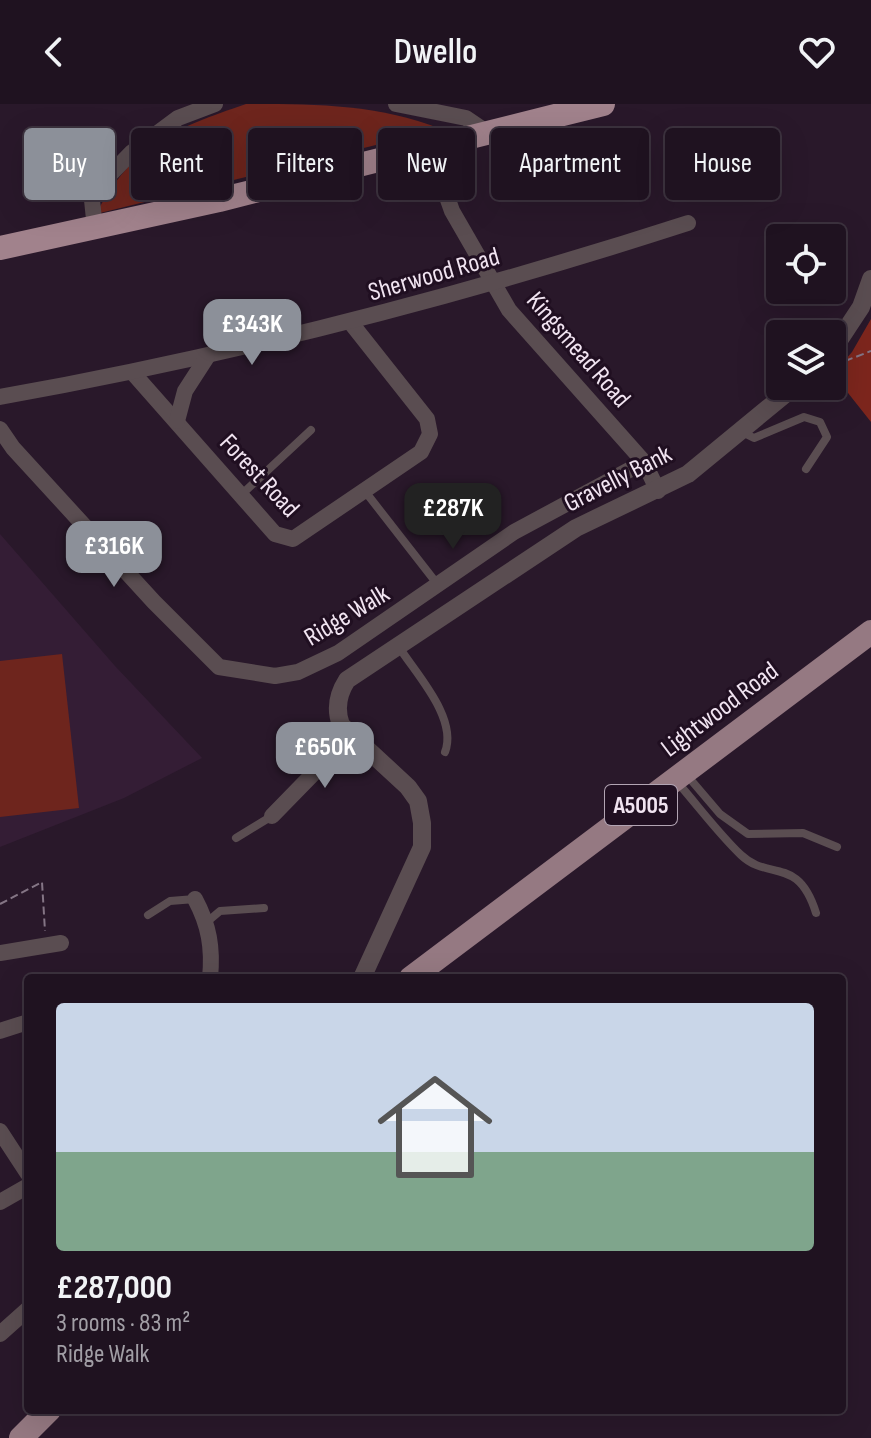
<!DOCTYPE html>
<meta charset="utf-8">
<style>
body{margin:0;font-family:"Sofia Sans Condensed",sans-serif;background:#271b29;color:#f1f3f6;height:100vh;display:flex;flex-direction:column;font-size:30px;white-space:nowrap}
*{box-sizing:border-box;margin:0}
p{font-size:26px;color:#a19ea5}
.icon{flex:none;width:44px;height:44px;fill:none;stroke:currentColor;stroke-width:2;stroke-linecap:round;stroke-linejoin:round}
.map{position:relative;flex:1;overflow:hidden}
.side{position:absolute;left:24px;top:870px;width:822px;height:440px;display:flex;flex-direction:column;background:#1f1220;border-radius:8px;box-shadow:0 8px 32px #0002,0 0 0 2px #3c323e}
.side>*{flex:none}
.guide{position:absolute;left:24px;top:24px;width:824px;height:72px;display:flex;gap:16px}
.tools{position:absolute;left:766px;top:120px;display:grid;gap:16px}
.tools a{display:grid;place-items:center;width:80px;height:80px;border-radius:8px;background:#1f1220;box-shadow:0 8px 32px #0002,0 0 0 2px #3c323e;font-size:40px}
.price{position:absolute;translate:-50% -68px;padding:0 18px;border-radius:16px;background:#8c9099;color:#fff;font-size:26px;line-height:52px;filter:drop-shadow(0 2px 4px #0008)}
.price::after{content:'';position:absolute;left:50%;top:48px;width:24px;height:18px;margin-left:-12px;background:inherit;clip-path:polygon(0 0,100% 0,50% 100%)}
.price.on{background:#222;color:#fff}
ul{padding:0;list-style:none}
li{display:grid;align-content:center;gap:16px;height:424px;padding:0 32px}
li+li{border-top:2px solid #3c323e}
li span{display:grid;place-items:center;height:248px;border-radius:8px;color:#555}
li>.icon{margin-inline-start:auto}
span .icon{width:144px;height:144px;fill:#fffc;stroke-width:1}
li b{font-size:34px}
.pill{padding:0 28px;border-radius:8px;background:#1f1220;box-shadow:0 8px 32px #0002,0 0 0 2px #3c323e;font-size:28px;line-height:72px}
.pill.on{background:#8c9099;color:#fff}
header{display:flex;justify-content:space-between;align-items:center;height:104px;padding:0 32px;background:#1f1220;font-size:36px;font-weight:600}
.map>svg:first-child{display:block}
</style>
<header><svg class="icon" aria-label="back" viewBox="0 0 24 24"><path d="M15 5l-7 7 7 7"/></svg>Dwello<svg class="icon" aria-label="heart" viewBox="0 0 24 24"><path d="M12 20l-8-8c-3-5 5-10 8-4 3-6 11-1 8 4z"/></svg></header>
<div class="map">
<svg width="871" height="1334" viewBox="0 0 871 1334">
<rect width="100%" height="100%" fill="#29182a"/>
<polygon fill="#341d35" points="0,430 115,562 202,654 124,694 0,743"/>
<g fill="#6e251d">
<path d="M246,0C315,0 377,0 441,25L96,110C132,40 176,24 246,0Z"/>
<polygon points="62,550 79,704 0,713 0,557"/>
</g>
<polygon fill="#7d261d" points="871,215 871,318 833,270 852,248"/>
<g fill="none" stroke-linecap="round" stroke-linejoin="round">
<g stroke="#847585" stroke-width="2" stroke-dasharray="8 4" stroke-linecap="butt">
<polyline points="845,257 871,247"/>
<polyline points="0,800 42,778 45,827"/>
</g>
<g stroke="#5a4d51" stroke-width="8">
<polyline points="740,327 754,334 804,313 820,318 827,333 806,365"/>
<polyline points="364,386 438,481"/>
<polyline points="241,391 311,326"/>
<path d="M399,543C416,570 458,614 445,648"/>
<polyline points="685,669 720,710 748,730 803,729 837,743"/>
<path d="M678,679C699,703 718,729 741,751C768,777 798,751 816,809"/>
<polyline points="236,734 272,712"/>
<polyline points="148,811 170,797 195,795"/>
<polyline points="207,818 220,807 264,804"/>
</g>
<g stroke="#5a4d51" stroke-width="16">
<polyline points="396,0 466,14 488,29"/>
<polyline points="430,45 452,107 509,206 644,358 658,387"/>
<polyline points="95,125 92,96 98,83 131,49 178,14 215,0"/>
<polyline points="133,269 275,430 293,435 421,348 430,330 427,315 351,219"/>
<path d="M0,293C234,251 462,192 688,119"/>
<polyline points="177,317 185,287 207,253"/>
<polyline points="0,325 13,344 154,498 219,563 275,572 298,568 338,549 514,428 644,358"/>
<polyline points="272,712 350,632"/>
<path d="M195,795C209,821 213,844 210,874"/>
<polyline points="0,849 61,839"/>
<polyline points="0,927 28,918"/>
<polyline points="0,1027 28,1070"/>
<polyline points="0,1098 28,1082"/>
<polyline points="0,1230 28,1205"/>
</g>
<g stroke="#5a4d51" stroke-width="18">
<polyline points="832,247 861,203 871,175"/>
<path d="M362,874L422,743V719L418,697L408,683L341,621C335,605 338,590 347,576L576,424L688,370L795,282"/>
</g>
<g stroke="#957982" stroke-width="24">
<polyline points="411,874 871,528"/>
<polyline points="21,1334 49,1306"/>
</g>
<polyline stroke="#a1828c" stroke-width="24" points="0,144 219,96 603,0"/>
</g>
<g text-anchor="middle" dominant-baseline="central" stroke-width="6" stroke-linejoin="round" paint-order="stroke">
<rect fill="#200f21" stroke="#b2a4b3" stroke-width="2" x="605" y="681" width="72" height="40" rx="6"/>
<g font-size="24" font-weight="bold" fill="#f1e4f1">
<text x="641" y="701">A5005</text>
</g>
<g font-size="26" fill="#f1e4f1" stroke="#200f21">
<text transform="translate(434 171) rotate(-16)">Sherwood Road</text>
<text transform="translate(578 246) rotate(49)">Kingsmead Road</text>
<text transform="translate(259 372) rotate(47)">Forest Road</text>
<text transform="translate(618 375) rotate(-27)">Gravelly Bank</text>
<text transform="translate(347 512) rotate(-31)">Ridge Walk</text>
<text transform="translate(720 606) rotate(-37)">Lightwood Road</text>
</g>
</g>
</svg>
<div class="tools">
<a><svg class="icon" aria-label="locate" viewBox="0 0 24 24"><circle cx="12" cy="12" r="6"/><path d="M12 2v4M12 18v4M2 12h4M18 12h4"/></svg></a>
<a><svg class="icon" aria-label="layers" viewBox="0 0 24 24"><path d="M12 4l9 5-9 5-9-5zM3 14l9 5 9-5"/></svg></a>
</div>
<b class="price" style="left:252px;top:263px">£343K</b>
<b class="price on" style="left:453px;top:447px">£287K</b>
<b class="price" style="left:114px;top:485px">£316K</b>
<b class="price" style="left:325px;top:686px">£650K</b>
<div class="guide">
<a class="pill on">Buy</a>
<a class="pill">Rent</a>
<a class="pill">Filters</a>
<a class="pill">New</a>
<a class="pill">Apartment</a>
<a class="pill">House</a>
</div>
<section class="side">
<ul>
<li><span style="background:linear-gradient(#c9d6e8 60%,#7fa58c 0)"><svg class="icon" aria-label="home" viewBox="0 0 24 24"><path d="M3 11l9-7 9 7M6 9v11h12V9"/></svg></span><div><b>£287,000</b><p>3 rooms · 83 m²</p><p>Ridge Walk</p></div></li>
</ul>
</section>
</div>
